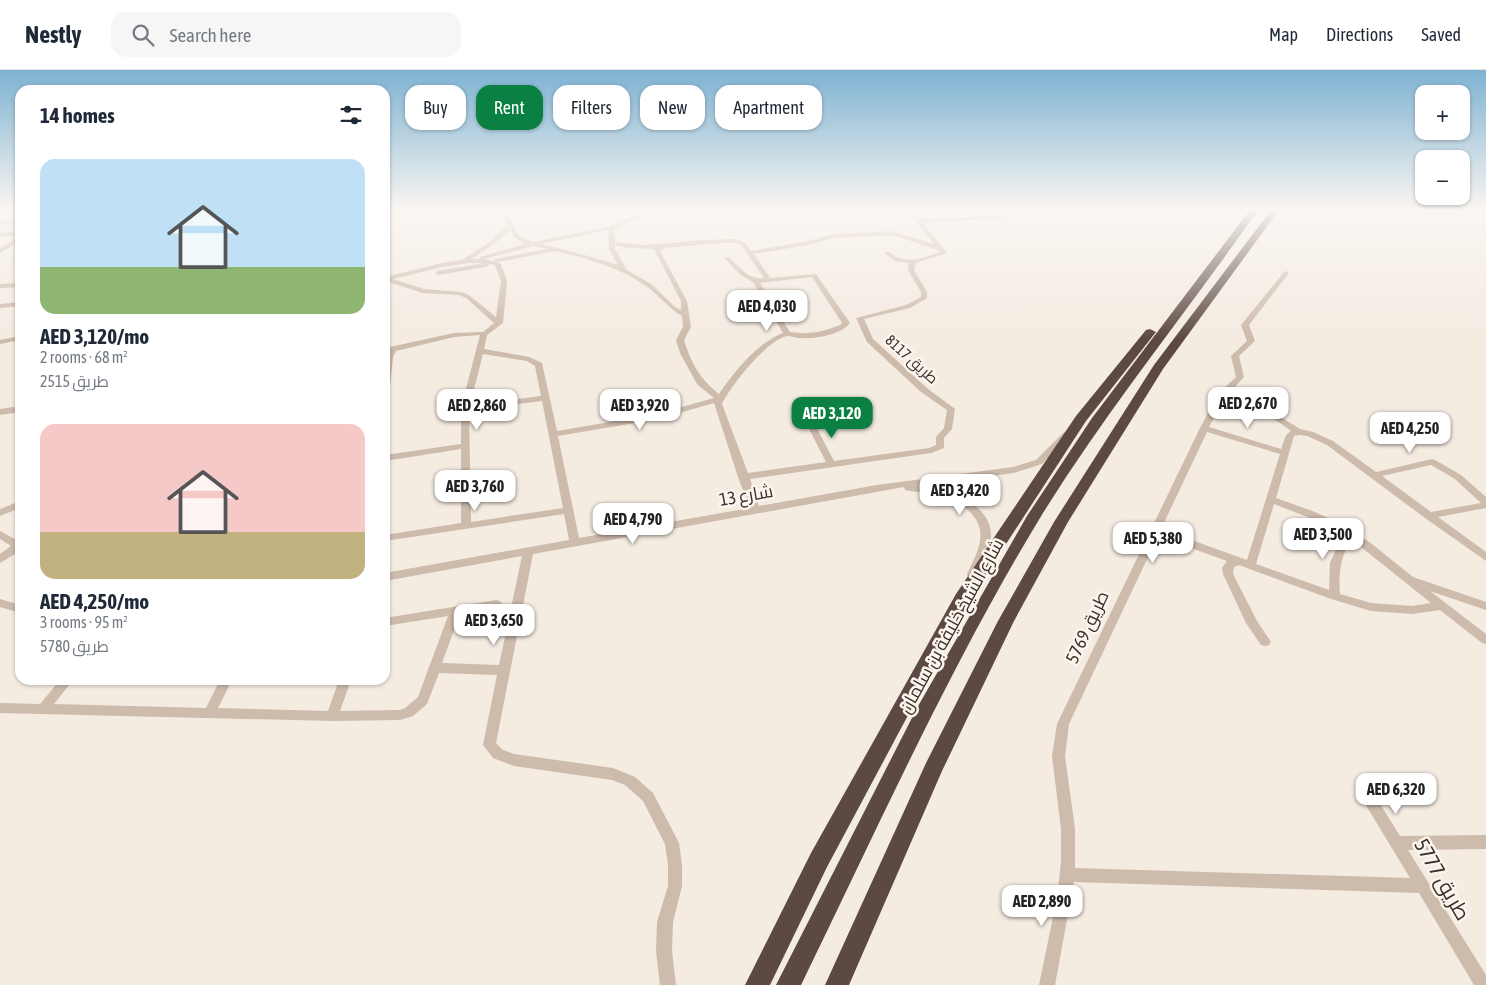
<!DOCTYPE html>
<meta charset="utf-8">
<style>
body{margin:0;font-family:"Asap Condensed",Cairo,sans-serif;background:#f6f6f7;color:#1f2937;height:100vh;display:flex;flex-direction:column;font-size:19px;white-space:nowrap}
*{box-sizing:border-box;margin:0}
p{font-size:16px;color:#747a83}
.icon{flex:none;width:28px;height:28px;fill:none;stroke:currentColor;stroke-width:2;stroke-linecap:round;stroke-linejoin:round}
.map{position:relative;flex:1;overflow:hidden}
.side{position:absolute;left:15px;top:15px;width:375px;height:600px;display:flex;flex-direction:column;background:#fff;border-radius:15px;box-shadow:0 1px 4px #0004}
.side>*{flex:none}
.guide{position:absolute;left:405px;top:15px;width:475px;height:45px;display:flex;gap:10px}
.tools{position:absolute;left:1415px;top:15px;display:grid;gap:10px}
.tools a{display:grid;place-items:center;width:55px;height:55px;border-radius:10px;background:#fff;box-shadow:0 1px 4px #0004;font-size:25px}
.price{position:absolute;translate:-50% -42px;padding:0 11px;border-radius:10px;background:#fff;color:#222;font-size:16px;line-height:32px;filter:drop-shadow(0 1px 2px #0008)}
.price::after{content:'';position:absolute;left:50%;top:30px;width:15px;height:11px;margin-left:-8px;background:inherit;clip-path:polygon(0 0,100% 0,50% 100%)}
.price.selected{background:#0b8043;color:#fff}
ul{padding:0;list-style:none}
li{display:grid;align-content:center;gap:10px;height:265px;padding:0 25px}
li span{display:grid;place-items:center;height:155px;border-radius:15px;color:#555}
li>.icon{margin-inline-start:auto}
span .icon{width:90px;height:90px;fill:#fffc;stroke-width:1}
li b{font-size:21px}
h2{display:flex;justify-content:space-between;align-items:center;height:60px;padding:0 25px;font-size:21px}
.chip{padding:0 18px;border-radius:15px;background:#fff;box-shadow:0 1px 4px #0004;font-size:18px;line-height:45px}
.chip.selected{background:#0b8043;color:#fff}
header{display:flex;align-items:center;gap:30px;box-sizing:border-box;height:70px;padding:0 25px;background:#fff;border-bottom:1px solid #e0e1e3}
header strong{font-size:24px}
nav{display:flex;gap:28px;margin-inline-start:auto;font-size:18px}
.search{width:350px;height:45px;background:#f6f6f7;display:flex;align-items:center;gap:12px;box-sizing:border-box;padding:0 18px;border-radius:15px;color:#747a83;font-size:19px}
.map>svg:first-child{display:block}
</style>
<header>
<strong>Nestly</strong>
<div class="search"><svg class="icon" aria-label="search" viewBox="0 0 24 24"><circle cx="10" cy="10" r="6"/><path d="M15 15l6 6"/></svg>Search here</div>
<nav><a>Map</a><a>Directions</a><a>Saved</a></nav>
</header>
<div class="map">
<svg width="1486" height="915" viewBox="0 0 1486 915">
<rect width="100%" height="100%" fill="#f4ebe1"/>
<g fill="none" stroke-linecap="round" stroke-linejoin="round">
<g fill="#cdbbac" fill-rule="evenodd">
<polygon points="428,140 490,140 487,142 444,144"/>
<path d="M498,140H504L519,166L533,172L609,157L634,146L632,140H638L639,148L614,159L615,172L643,175L705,170L736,169L745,173L751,181L808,171L834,164L892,161L934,174L907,140H913L920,149L1007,145V147L1005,148L923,153L947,183L916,193L914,200L927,222V228L910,238L864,249L873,269L927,318L955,339L952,359L944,368V378L931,383L750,409L759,436L877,415L1013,397L1036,390L1064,362L1067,361L1071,364L1042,394L1014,403L917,416C944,419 992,431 991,467C991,480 982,492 977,504L976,507H968L967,504C972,493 978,483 980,471C985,443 954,429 932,424C923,422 914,422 905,420L904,417L533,484L496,673L503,680L514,684L613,698L635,707L653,723L679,773L682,795V816L673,852L672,881L676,915H660L656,881L657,852L668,816V795L665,774L643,731L625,715L612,710L514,696L493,688L483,675L497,605L439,603L427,634L413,646L400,650L332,651L0,643V633L40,634L60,610H73L54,634L206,638L220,610H232L218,638L328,641L339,610H351L340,641L400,640L405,638L418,627L448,546L385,556V548L496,530L500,531L502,534L500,537L460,544L442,593L499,595L522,486L385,511V503L569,470L564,444L385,471V465L461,453V379L385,391V385L461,374V338L480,265L454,267L396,281L393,287L389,327L385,329V288L390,277L454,263L483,262L494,253L466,228L459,225L423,223L385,211V207L442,193L462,190L491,171L507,155ZM510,160L515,168L525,174L480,187V189H471L495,173ZM608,160L609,179L618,195L588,186L541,174ZM892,165L938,180L940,182C927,186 913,193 899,188C893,186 891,181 885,182V184L895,191L909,193L908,200L921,222V227L906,235L856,248L867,272L921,322L947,340L944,358L936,367V375L929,378L834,391L812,349L808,346L804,349L826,392L748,403L722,334C730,317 768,268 788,266C792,266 796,268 800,268C815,269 841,265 850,253L816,204L770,208L754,184L808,175L834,168ZM721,173H735L741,175L764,208C749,210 739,197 729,187L724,188L742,206L753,212L783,263C756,274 735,301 719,324C700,309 691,293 684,270L691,257L687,231L660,181L665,178ZM615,175L627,178L654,179L681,231V240L675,237L651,214L627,200L615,179ZM533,176L547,179L495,189L494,190L496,192L484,189ZM556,181C588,189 619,197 646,216C659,225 668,238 682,246L683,257L676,270L680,283L697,314L714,328L657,344L557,361L542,293L529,287L484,279L487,265L503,253L507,211L501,194L497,192ZM470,193H484L438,201L435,203L438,205L486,197L488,196L489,194L495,195L501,211L496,247L470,226L462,222L424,219L393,209L442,197ZM812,207L842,253L840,255C823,262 808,265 790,262L760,213ZM483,284L527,291L535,296L541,326L470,335ZM542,331L563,438L471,452L469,340ZM714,333L738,407L750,438L579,468L558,366L658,349Z"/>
<polygon points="20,148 20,152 0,155 0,151"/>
<polygon points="20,161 20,165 0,167 0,163"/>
<polygon points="20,166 20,171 0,183 0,178"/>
<path d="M1286,201L1289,203L1249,255L1255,271L1239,286L1244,307L1223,330L1239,329L1263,336L1300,359L1313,362L1333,371L1376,402L1432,389L1435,390L1461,405L1486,427V438L1438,447L1486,482V491L1425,448L1327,375L1307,366L1300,365L1294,366L1276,428L1315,442L1345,456L1372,474L1413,507L1486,532V540L1430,521L1486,564V574L1482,573L1440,540L1412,544L1371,541L1331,529L1239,495L1234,497L1233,504L1257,551L1271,572L1269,575L1265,576L1261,575L1246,553L1223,504L1222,498L1227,491L1158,466L1069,654L1065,686L1075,759V798L1410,808L1367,737L1365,733L1367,729L1372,727L1377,729L1400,766L1486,765V779L1408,780L1486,905V915H1474L1419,823L1074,812L1055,915H1039L1057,828L1061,792V759L1052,686L1057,654L1200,358L1218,324L1236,307L1231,286L1247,271L1241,255L1284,202ZM1228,334C1253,334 1272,347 1291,361L1286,365L1281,379L1209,357L1220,336ZM1207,362L1280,384L1247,490L1161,459ZM1431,395L1455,409L1481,433L1431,442L1382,406ZM1274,434L1318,451L1343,464L1330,493L1329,520L1256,494ZM1351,469L1431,533L1412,536L1371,533L1340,524C1338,503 1341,487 1351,469Z"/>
<polygon points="20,213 20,217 0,218 0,214"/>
<polygon points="20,232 20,236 0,238 0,234"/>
<polygon points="20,266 20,270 0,274 0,270"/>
<polygon points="20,336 20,342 0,345 0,339"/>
<polygon points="20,431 20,438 0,446 0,439"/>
<polygon points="0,461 20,472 20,481 0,493 0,484 11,476 0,469"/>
<polygon points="0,529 20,535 20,543 0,537"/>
</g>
<g fill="#5c4a42" fill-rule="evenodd">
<path d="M1250,140H1258C1187,242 1109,337 1043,443C951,594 878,757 801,915H776L917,638L1027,446L1092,348Z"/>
<polygon points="1271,140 1279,140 1163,299 1068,452 1014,551 942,701 849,915 825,915 926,693 998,551 1054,452 1154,295"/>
<polygon points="1150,259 1156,262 1086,351 969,531 827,797 770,915 745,915 811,783 956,524 1076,346 1146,260"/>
</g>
</g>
<linearGradient id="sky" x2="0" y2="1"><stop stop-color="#7eb2d2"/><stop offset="0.52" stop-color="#faf6f2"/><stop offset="1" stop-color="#faf6f2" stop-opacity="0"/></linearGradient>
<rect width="1486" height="268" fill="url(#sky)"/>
<g text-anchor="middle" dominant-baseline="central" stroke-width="5" stroke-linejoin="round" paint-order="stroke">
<g font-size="15" fill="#3b302b" stroke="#fbf5ee">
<text transform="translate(912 289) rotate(42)">طريق 8117</text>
</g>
<g font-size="18" fill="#3b302b" stroke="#fbf5ee">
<text transform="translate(746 425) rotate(-10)">شارع 13</text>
<text transform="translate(951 556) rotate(-61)">شارع الشيخ خليفة بن سلمان</text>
<text transform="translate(1087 557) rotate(-65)">طريق 5769</text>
</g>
<g font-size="21" fill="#3b302b" stroke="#fbf5ee">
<text transform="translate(1443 809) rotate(60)">طريق 5777</text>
</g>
</g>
</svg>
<div class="tools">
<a>+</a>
<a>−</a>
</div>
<b class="price" style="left:767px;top:262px">AED 4,030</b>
<b class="price" style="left:1248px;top:359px">AED 2,670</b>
<b class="price" style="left:477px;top:361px">AED 2,860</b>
<b class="price" style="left:640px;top:361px">AED 3,920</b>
<b class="price selected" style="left:832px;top:369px">AED 3,120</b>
<b class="price" style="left:1410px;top:384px">AED 4,250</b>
<b class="price" style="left:475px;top:442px">AED 3,760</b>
<b class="price" style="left:960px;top:446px">AED 3,420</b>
<b class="price" style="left:633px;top:475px">AED 4,790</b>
<b class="price" style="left:1323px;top:490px">AED 3,500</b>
<b class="price" style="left:1153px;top:494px">AED 5,380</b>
<b class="price" style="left:494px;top:576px">AED 3,650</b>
<b class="price" style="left:1396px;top:745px">AED 6,320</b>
<b class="price" style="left:1042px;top:857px">AED 2,890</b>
<div class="guide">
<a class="chip">Buy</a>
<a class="chip selected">Rent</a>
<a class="chip">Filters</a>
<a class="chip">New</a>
<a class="chip">Apartment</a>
</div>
<section class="side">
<h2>14 homes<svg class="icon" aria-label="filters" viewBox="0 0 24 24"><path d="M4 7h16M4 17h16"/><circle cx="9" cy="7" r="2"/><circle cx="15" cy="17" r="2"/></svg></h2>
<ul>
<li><span style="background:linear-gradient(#bfe0f5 70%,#8fb573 0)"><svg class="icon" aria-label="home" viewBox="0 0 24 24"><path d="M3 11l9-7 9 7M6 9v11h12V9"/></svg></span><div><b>AED 3,120/mo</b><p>2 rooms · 68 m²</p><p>طريق 2515</p></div></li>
<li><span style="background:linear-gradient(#f6c9c9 70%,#c2b280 0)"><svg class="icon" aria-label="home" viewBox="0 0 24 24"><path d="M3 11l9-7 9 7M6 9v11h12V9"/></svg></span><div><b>AED 4,250/mo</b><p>3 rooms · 95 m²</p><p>طريق 5780</p></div></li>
</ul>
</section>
</div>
